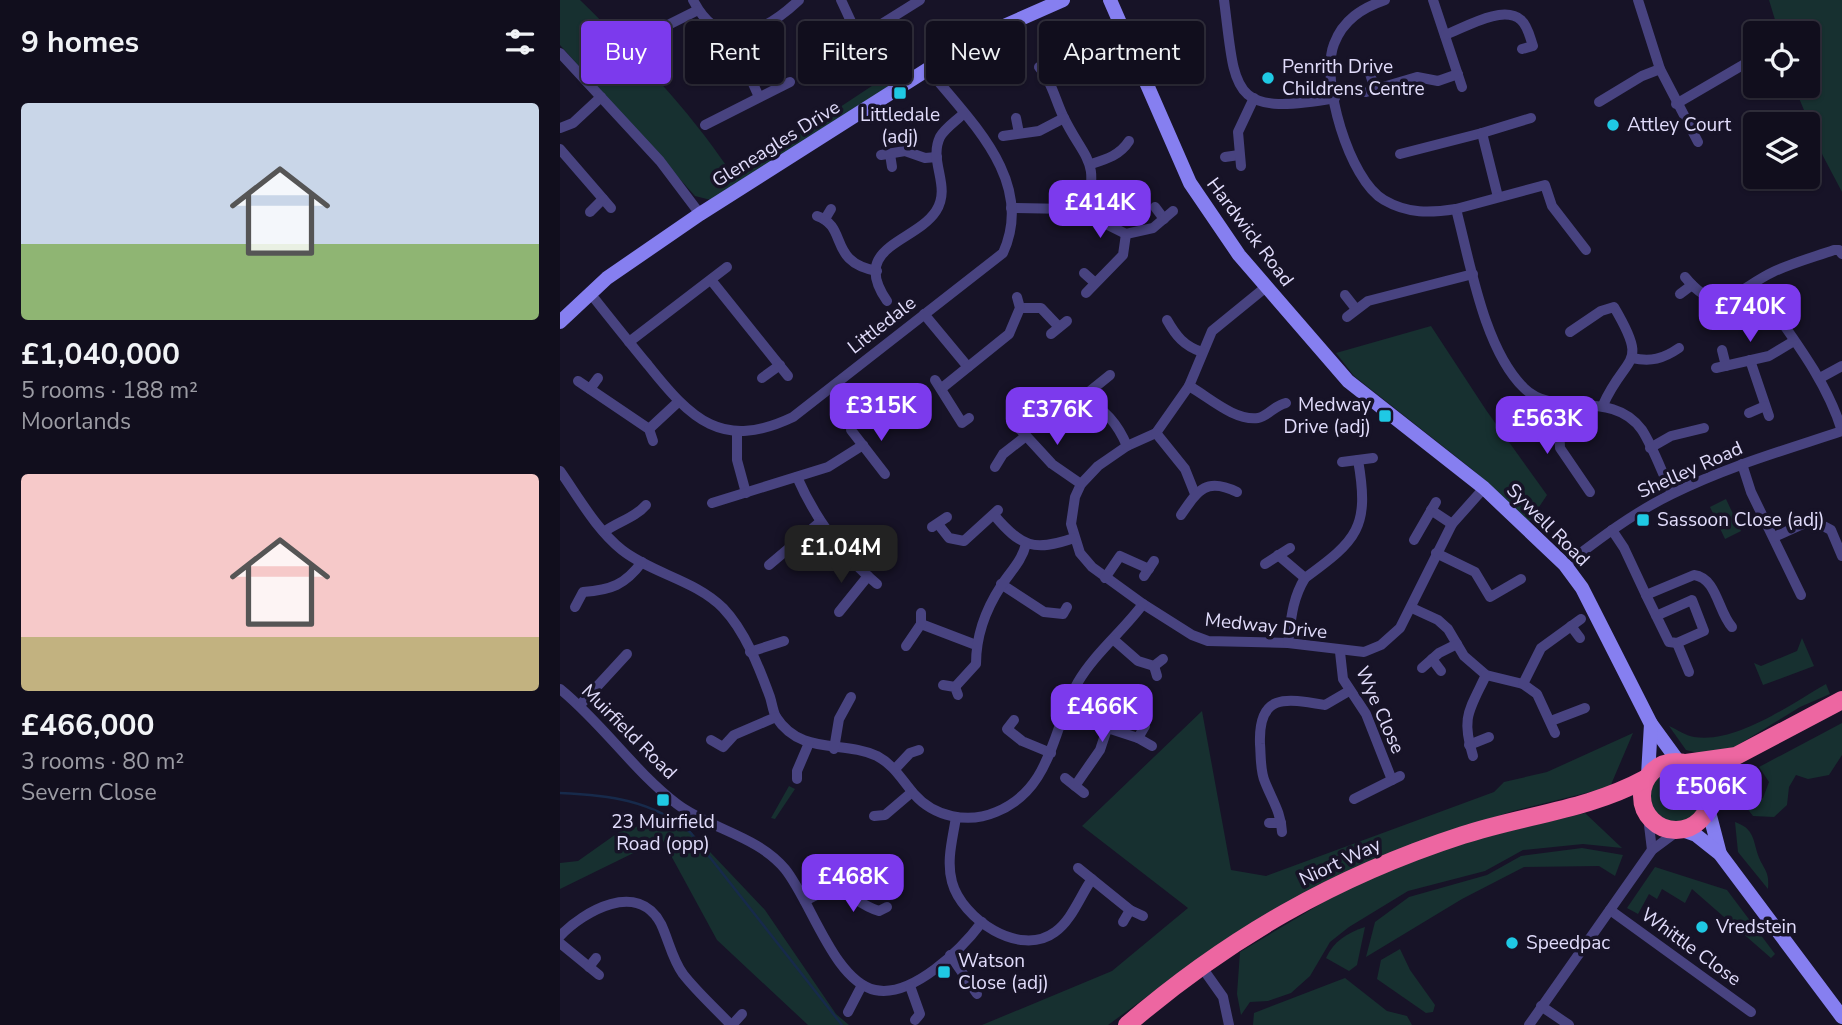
<!DOCTYPE html>
<meta charset="utf-8">
<style>
body{margin:0;font-family:"Nunito Sans",sans-serif;background:#1e1c2a;color:#f1f3f6;height:100vh;display:flex;flex-direction:column;font-size:26px;white-space:nowrap}
*{box-sizing:border-box;margin:0}
p{font-size:23px;color:#9c9ca4}
.icon{flex:none;width:38px;height:38px;fill:none;stroke:currentColor;stroke-width:2;stroke-linecap:round;stroke-linejoin:round}
.map{position:relative;flex:1;overflow:hidden}
.sheet{display:flex;flex-direction:column;background:#110e1d;width:560px}
.sheet>*{flex:none}
.guide{position:absolute;left:21px;top:21px;width:665px;height:63px;display:flex;gap:14px}
.controls{position:absolute;left:1183px;top:21px;display:grid;gap:14px}
.controls a{display:grid;place-items:center;width:77px;height:77px;border-radius:7px;background:#110e1d;box-shadow:0 2px 5px #0004,0 0 0 2px #302e3b;font-size:35px}
.price{position:absolute;translate:-50% -60px;padding:0 16px;border-radius:14px;background:#7c3aed;color:#fff;font-size:23px;line-height:46px;filter:drop-shadow(0 2px 4px #0008)}
.price::after{content:'';position:absolute;left:50%;top:42px;width:21px;height:16px;margin-left:-10px;background:inherit;clip-path:polygon(0 0,100% 0,50% 100%)}
.price.selected{background:#222;color:#fff}
ul{padding:0;list-style:none}
li{display:grid;align-content:center;gap:14px;height:371px;padding:0 21px}
li span{display:grid;place-items:center;height:217px;border-radius:7px;color:#555}
li>.icon{margin-inline-start:auto}
span .icon{width:126px;height:126px;fill:#fffc;stroke-width:1}
li b{font-size:30px}
h2{display:flex;justify-content:space-between;align-items:center;height:84px;padding:0 21px;font-size:30px}
.tag{padding:0 24px;border-radius:7px;background:#110e1d;box-shadow:0 2px 5px #0004,0 0 0 2px #302e3b;font-size:24px;line-height:63px}
.tag.selected{background:#7c3aed;color:#fff}
main{display:flex;flex:1;min-height:0}
.map>svg:first-child{display:block}
</style>
<main>
<section class="sheet">
<h2>9 homes<svg class="icon" aria-label="filters" viewBox="0 0 24 24"><path d="M4 7h16M4 17h16"/><circle cx="9" cy="7" r="2"/><circle cx="15" cy="17" r="2"/></svg></h2>
<ul>
<li><span style="background:linear-gradient(#c9d6e8 65%,#8fb573 0)"><svg class="icon" aria-label="home" viewBox="0 0 24 24"><path d="M3 11l9-7 9 7M6 9v11h12V9"/></svg></span><div><b>£1,040,000</b><p>5 rooms · 188 m²</p><p>Moorlands</p></div></li>
<li><span style="background:linear-gradient(#f6c9c9 75%,#c2b280 0)"><svg class="icon" aria-label="home" viewBox="0 0 24 24"><path d="M3 11l9-7 9 7M6 9v11h12V9"/></svg></span><div><b>£466,000</b><p>3 rooms · 80 m²</p><p>Severn Close</p></div></li>
</ul>
</section>
<div class="map">
<svg width="1282" height="1025" viewBox="0 0 1282 1025">
<rect width="100%" height="100%" fill="#171327"/>
<g fill="#173030">
<path d="M0,0H20C75,54 127,107 170,171L221,146L327,76L331,85L151,200L135,196L0,45Z"/>
<polygon points="1209,0 1282,0 1282,192 1263,156 1234,86 1248,86 1248,33 1219,33"/>
<polygon points="871,326 926,410 987,495 969,522 913,470 794,376 776,353"/>
<polygon points="1166,499 1181,531 1165,539 1150,507"/>
<polygon points="1242,638 1254,666 1203,685 1194,663 1201,666 1237,651"/>
<path d="M1266,684L1270,694L1240,707L1173,748L1138,753L1126,750L1109,726C1116,729 1126,736 1134,737C1176,744 1231,704 1266,684Z"/>
<polygon points="642,711 671,870 706,876 934,792 944,782 987,772 1073,733 1050,787 953,811 856,843 651,950 548,1025 422,1025 552,971 628,908 522,826"/>
<polygon points="1282,723 1282,755 1269,775 1248,779 1236,775 1229,787 1227,805 1214,817 1193,816 1186,807 1203,798 1209,782 1199,767"/>
<circle cx="1116" cy="796" r="30"/>
<polygon points="229,786 235,789 215,819 211,818"/>
<polygon points="1025,813 1062,848 1023,844 963,850 925,871 848,891 789,927 770,942 750,976 731,993 708,1001 690,1002 681,1015 677,994 680,952 794,884 884,847"/>
<polygon points="115,815 205,910 276,1014 289,1025 248,1025 157,940 102,839 0,889 0,863 18,861 59,832"/>
<path d="M1175,822C1192,828 1193,837 1197,852C1202,869 1210,869 1208,889L1178,852Z"/>
<polygon points="1022,848 1063,855 1055,876 1039,866 964,867 902,899 806,957 815,922 849,897 927,875 961,856"/>
<polygon points="1095,867 1167,890 1215,954 1211,958 1132,889 1125,903 1102,889 1097,899 1089,894 1078,914 1067,908"/>
<path d="M805,927L797,965L789,971L766,958C774,941 787,933 805,927Z"/>
<polygon points="840,949 850,970 875,1005 873,1012 866,1013 817,979 821,960"/>
<polygon points="785,978 827,1011 847,1016 852,1025 693,1025 694,1013"/>
</g>
<g fill="none" stroke-linecap="round" stroke-linejoin="round">
<path stroke="#172a4b" stroke-width="2.5" d="M0,793C48,795 92,800 130,832L282,1025"/>
<g stroke="#484380" stroke-width="10">
<path d="M133,0C161,55 205,32 239,0"/>
<polyline points="281,0 314,71"/>
<path d="M664,0C676,93 669,117 775,98"/>
<path d="M825,0C802,8 783,20 774,44C760,80 789,180 824,200C848,214 870,213 896,209C910,262 924,349 964,388C995,419 1052,388 1082,430C1094,449 1102,473 1112,493"/>
<polyline points="873,0 902,87"/>
<polyline points="1078,0 1100,69 1138,142"/>
<polyline points="179,34 182,59 199,97"/>
<polyline points="297,35 320,25 360,0"/>
<path d="M885,35C904,28 943,4 961,20C968,26 970,38 973,46L962,49"/>
<polyline points="86,36 92,47"/>
<polyline points="76,41 138,10"/>
<polyline points="0,53 100,161 140,214"/>
<path d="M479,67C492,82 495,99 503,116C524,160 542,160 524,213"/>
<polyline points="810,74 815,89"/>
<polyline points="806,92 857,77 878,81 898,74"/>
<polyline points="1039,102 1082,76 1100,69"/>
<polyline points="1116,104 1188,62"/>
<polyline points="456,118 459,133"/>
<polyline points="145,125 230,82"/>
<polyline points="0,128 13,123 41,97"/>
<polyline points="443,136 479,131 504,118"/>
<polyline points="0,149 51,208"/>
<polyline points="330,154 332,167"/>
<polyline points="840,154 922,133"/>
<polyline points="321,155 345,151 365,158 377,157"/>
<polyline points="665,157 679,155"/>
<path d="M531,164C547,159 560,155 569,141"/>
<polyline points="681,166 678,132 694,98"/>
<polyline points="938,197 922,133 971,118"/>
<polyline points="595,207 604,219"/>
<polyline points="451,208 510,209 524,213 566,234 593,228 613,211"/>
<polyline points="896,209 985,185 992,206 1026,250"/>
<polyline points="30,212 43,199"/>
<path d="M257,216C289,227 267,262 317,271"/>
<polyline points="265,219 271,209"/>
<polyline points="524,273 534,282"/>
<path d="M1125,277C1160,320 1177,289 1213,272C1232,263 1254,257 1274,250H1279L1282,254"/>
<polyline points="151,280 228,376"/>
<path d="M1195,284C1227,331 1265,376 1282,431"/>
<polyline points="706,287 652,331 629,386 596,433 567,446 538,466 521,484 515,497 511,524 520,553 532,567 583,604 632,635 648,641 728,643 804,652 821,645 840,628 892,524 924,488"/>
<path d="M30,293C49,317 68,341 88,365C131,419 162,451 233,417L443,253C476,181 410,121 368,69"/>
<polyline points="526,293 563,255 566,234"/>
<polyline points="1120,294 1132,285"/>
<polyline points="785,295 796,309"/>
<path d="M327,301C289,246 355,243 376,211C392,186 368,162 380,137C385,128 396,121 403,114"/>
<polyline points="460,308 481,308 499,327"/>
<polyline points="364,314 408,367"/>
<polyline points="787,317 808,301 913,274"/>
<path d="M607,320C616,336 624,346 642,352"/>
<path d="M1010,332L1041,311L1054,307C1090,368 1066,353 1043,405"/>
<polyline points="491,334 507,321"/>
<polyline points="69,342 167,267"/>
<polyline points="1162,350 1166,366"/>
<path d="M1072,358C1091,362 1103,359 1119,348"/>
<polyline points="1190,360 1209,416"/>
<polyline points="1156,368 1209,356 1234,341"/>
<path d="M550,375L524,396C545,411 557,422 567,446"/>
<polyline points="202,378 220,365"/>
<polyline points="1260,378 1282,366"/>
<polyline points="375,380 402,423 409,418"/>
<polyline points="18,381 89,429 93,441"/>
<path d="M629,386C649,397 674,421 698,418C707,417 715,405 726,403"/>
<polyline points="382,388 449,334 460,308 457,297"/>
<polyline points="30,389 38,378"/>
<polyline points="998,402 1000,448 1030,492"/>
<polyline points="1189,413 1205,406"/>
<polyline points="457,426 492,464 521,484"/>
<polyline points="89,429 117,403"/>
<polyline points="291,430 325,474"/>
<polyline points="177,431 177,460 186,493"/>
<polyline points="596,433 625,469 635,494"/>
<polyline points="1090,448 1111,436 1144,428"/>
<polyline points="782,462 813,458"/>
<polyline points="1182,464 1191,492 1241,595"/>
<polyline points="435,467 443,454 466,436"/>
<path d="M0,471C19,498 36,529 62,550C93,574 135,580 163,608C185,631 199,667 210,697C212,703 213,712 216,717C241,756 283,740 317,756C334,765 342,780 354,794C374,817 408,824 436,812C493,789 492,728 518,682C535,653 563,631 583,604"/>
<path d="M237,477C255,518 282,555 317,584"/>
<polyline points="152,503 268,467 303,445"/>
<polyline points="871,510 892,524"/>
<path d="M434,515C461,547 474,552 514,538"/>
<path d="M621,515C638,490 646,477 677,492"/>
<polyline points="378,524 389,538 404,541 438,510"/>
<polyline points="372,527 387,517"/>
<path d="M1052,530L1064,548L1086,595L1134,575C1157,578 1158,612 1172,627"/>
<path d="M44,532C57,522 75,518 86,505"/>
<polyline points="1214,537 1252,520 1271,530 1282,556"/>
<polyline points="854,540 876,502"/>
<polyline points="876,553 915,572 930,597 961,579"/>
<polyline points="718,555 745,578"/>
<polyline points="705,564 730,548"/>
<polyline points="209,565 260,522"/>
<path d="M1005,565C1039,539 1073,513 1112,494C1166,467 1225,450 1282,431"/>
<polyline points="584,576 594,561"/>
<polyline points="545,578 560,556 589,569"/>
<polyline points="441,584 484,612 503,614 507,607"/>
<polyline points="1086,595 1109,642 1117,643 1144,631 1132,600 1096,616"/>
<path d="M15,607L23,592C51,590 65,585 82,562"/>
<polyline points="852,608 878,620 888,629 904,656 926,675 963,684 977,694 995,733"/>
<polyline points="279,612 308,576"/>
<polyline points="361,624 416,645"/>
<polyline points="1011,626 1020,638"/>
<polyline points="554,640 578,661 594,666 603,659"/>
<path d="M728,643C731,620 732,599 745,578C797,540 810,528 798,460"/>
<polyline points="1117,643 1129,672"/>
<polyline points="346,646 361,624 361,613"/>
<polyline points="190,652 224,641"/>
<polyline points="780,652 783,679 806,714 832,780"/>
<polyline points="872,659 881,671"/>
<polyline points="594,666 597,676"/>
<polyline points="862,668 879,653 897,644"/>
<polyline points="963,684 981,648 1021,619"/>
<polyline points="383,685 395,687 398,695"/>
<path d="M395,687L416,664C416,637 426,609 441,586C450,572 462,561 466,544"/>
<path d="M0,689C43,724 73,770 117,804C150,829 198,836 225,869C251,901 274,981 315,990C352,998 401,950 422,922"/>
<polyline points="20,705 67,654"/>
<polyline points="505,714 578,738 592,746"/>
<polyline points="454,720 447,729 462,741 491,753"/>
<polyline points="991,721 1025,708"/>
<polyline points="578,738 585,726"/>
<polyline points="151,740 163,747 174,735 216,717"/>
<polyline points="909,745 929,737"/>
<polyline points="274,749 279,719 291,697"/>
<path d="M913,756C901,717 909,711 926,675"/>
<polyline points="335,769 350,753 359,750"/>
<polyline points="505,778 524,793"/>
<polyline points="237,779 237,771 249,743"/>
<polyline points="515,786 540,750 547,729"/>
<polyline points="794,799 840,776"/>
<polyline points="314,816 325,815 352,792"/>
<path d="M396,817C393,838 386,860 392,882C402,919 460,958 495,932C512,920 520,896 532,879"/>
<polyline points="1088,817 1092,850"/>
<polyline points="709,823 721,823"/>
<path d="M722,832C721,812 712,800 705,782C700,771 701,756 700,744C698,693 725,698 765,705L789,691"/>
<polyline points="518,868 570,910 583,916"/>
<path d="M245,901C289,876 284,900 319,911L327,907"/>
<polyline points="1050,910 1191,1012"/>
<polyline points="563,922 570,910"/>
<path d="M0,936C24,911 78,880 101,924C109,941 112,959 123,974C137,992 155,1008 171,1025"/>
<polyline points="0,943 39,975"/>
<polyline points="390,955 417,994"/>
<polyline points="641,966 663,997 669,1025"/>
<polyline points="29,967 36,958"/>
<polyline points="350,986 360,1014 355,1020"/>
<polyline points="981,1006 1009,1025"/>
<polyline points="288,1012 302,985"/>
<polyline points="172,1025 182,1014"/>
<polyline points="969,1025 1092,850 1119,830"/>
</g>
<g stroke="#867ff0" stroke-width="14">
<polyline points="550,0 630,183 679,255 788,381 924,488 1005,565 1022,588 1091,724 1118,761"/>
<polyline points="0,322 47,278 140,214 417,38 503,0"/>
<polyline points="1088,775 1091,724"/>
<polyline points="1148,808 1160,854"/>
<polyline points="1122,830 1136,835 1160,854 1282,1017"/>
</g>
<g stroke="#ed66a1" stroke-width="18">
<circle cx="1116" cy="796" r="34"/>
<polyline points="1126,763 1176,756 1282,700"/>
<path d="M567,1025C668,938 776,876 903,835C964,815 1028,810 1085,779"/>
</g>
</g>
<g fill="#1fc9e4" stroke="#171327" stroke-width="2.5">
<circle cx="708" cy="78" r="7"/>
<rect x="333" y="86" width="14" height="14" rx="3.5"/>
<circle cx="1053" cy="125" r="7"/>
<rect x="818" y="409" width="14" height="14" rx="3.5"/>
<rect x="1076" y="513" width="14" height="14" rx="3.5"/>
<rect x="96" y="793" width="14" height="14" rx="3.5"/>
<circle cx="1142" cy="927" r="7"/>
<circle cx="952" cy="943" r="7"/>
<rect x="377" y="965" width="14" height="14" rx="3.5"/>
</g>
<g text-anchor="middle" dominant-baseline="central" stroke-width="7" stroke-linejoin="round" paint-order="stroke">
<g font-size="19" fill="#e1dcfb" stroke="#171327" text-anchor="start">
<text x="722" y="67">Penrith Drive<tspan x="722" dy="22">Childrens Centre</tspan></text>
<text x="340" y="115" text-anchor="middle">Littledale<tspan x="340" dy="22">(adj)</tspan></text>
<text x="1067" y="125">Attley Court</text>
<text x="811" y="405" text-anchor="end">Medway<tspan x="811" dy="22">Drive (adj)</tspan></text>
<text x="1097" y="520">Sassoon Close (adj)</text>
<text x="103" y="822" text-anchor="middle">23 Muirfield<tspan x="103" dy="22">Road (opp)</tspan></text>
<text x="1156" y="927">Vredstein</text>
<text x="966" y="943">Speedpac</text>
<text x="398" y="961">Watson<tspan x="398" dy="22">Close (adj)</tspan></text>
</g>
<g font-size="19" fill="#e1dcfb" stroke="#171327">
<text transform="translate(216 144) rotate(-32)">Gleneagles Drive</text>
<text transform="translate(690 232) rotate(53)">Hardwick Road</text>
<text transform="translate(322 325) rotate(-38)">Littledale</text>
<text transform="translate(1130 470) rotate(-24)">Shelley Road</text>
<text transform="translate(988 525) rotate(45)">Sywell Road</text>
<text transform="translate(706 626) rotate(6)">Medway Drive</text>
<text transform="translate(820 710) rotate(66)">Wye Close</text>
<text transform="translate(69 732) rotate(45)">Muirfield Road</text>
<text transform="translate(780 862) rotate(-25)">Niort Way</text>
<text transform="translate(1131 947) rotate(36)">Whittle Close</text>
</g>
</g>
</svg>
<div class="controls">
<a><svg class="icon" aria-label="locate" viewBox="0 0 24 24"><circle cx="12" cy="12" r="6"/><path d="M12 2v4M12 18v4M2 12h4M18 12h4"/></svg></a>
<a><svg class="icon" aria-label="layers" viewBox="0 0 24 24"><path d="M12 4l9 5-9 5-9-5zM3 14l9 5 9-5"/></svg></a>
</div>
<b class="price" style="left:540px;top:240px">£414K</b>
<b class="price" style="left:1190px;top:344px">£740K</b>
<b class="price" style="left:321px;top:443px">£315K</b>
<b class="price" style="left:497px;top:447px">£376K</b>
<b class="price" style="left:987px;top:456px">£563K</b>
<b class="price selected" style="left:281px;top:585px">£1.04M</b>
<b class="price" style="left:542px;top:744px">£466K</b>
<b class="price" style="left:1151px;top:824px">£506K</b>
<b class="price" style="left:293px;top:914px">£468K</b>
<div class="guide">
<a class="tag selected">Buy</a>
<a class="tag">Rent</a>
<a class="tag">Filters</a>
<a class="tag">New</a>
<a class="tag">Apartment</a>
</div>
</div>
</main>
